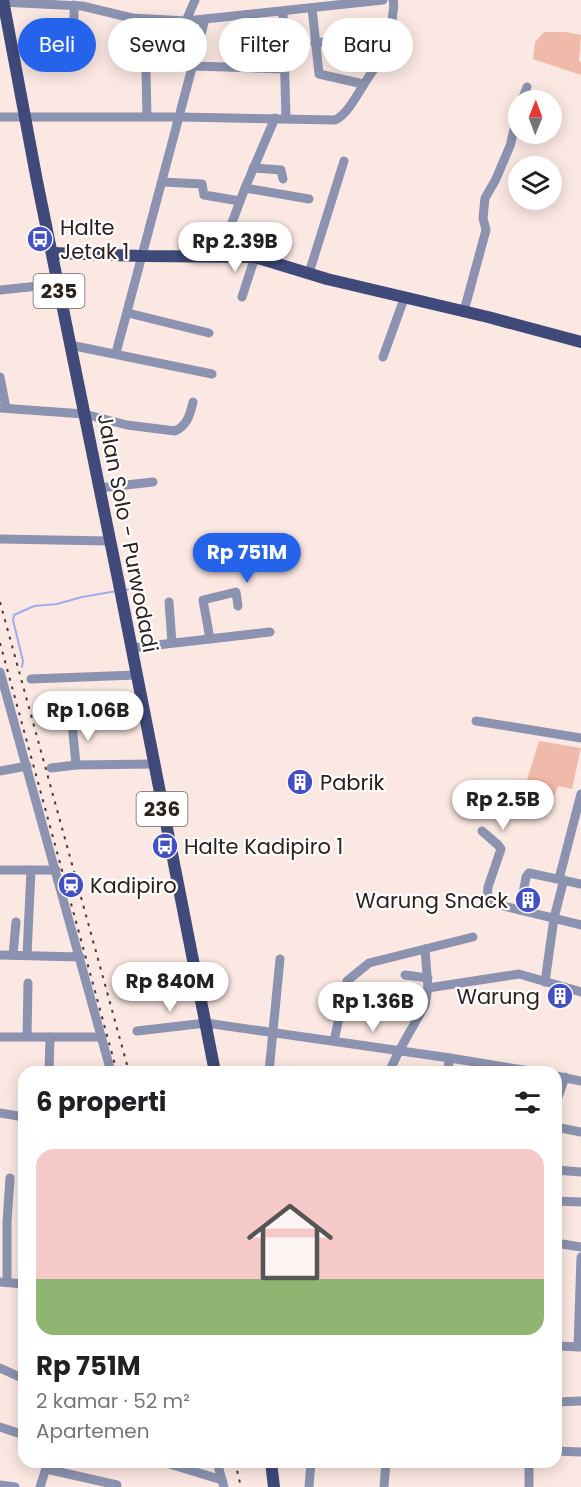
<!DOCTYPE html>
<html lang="id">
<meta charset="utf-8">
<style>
body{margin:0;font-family:Poppins,sans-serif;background:#f2f2f2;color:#202124;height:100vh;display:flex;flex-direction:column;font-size:22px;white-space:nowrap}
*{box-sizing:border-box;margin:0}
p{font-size:20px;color:#757577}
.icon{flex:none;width:33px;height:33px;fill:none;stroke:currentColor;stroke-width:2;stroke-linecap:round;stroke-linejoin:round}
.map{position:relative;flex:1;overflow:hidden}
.drawer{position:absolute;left:18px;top:1066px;width:544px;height:402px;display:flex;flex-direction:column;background:#fff;border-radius:18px;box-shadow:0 3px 15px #0003}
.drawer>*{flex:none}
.guide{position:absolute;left:18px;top:18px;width:546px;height:54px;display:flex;gap:12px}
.needle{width:39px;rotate:1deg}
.fabs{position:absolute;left:508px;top:90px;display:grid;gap:12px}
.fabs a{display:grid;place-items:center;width:54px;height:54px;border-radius:50%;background:#fff;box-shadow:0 3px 15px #0003;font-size:30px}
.price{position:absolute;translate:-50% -51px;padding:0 14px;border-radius:21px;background:#fff;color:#222;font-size:20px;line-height:39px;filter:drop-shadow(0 2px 3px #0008)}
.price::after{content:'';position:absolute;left:50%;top:36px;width:18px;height:14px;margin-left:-9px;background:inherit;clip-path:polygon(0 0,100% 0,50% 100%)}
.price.selected{background:#2563eb;color:#fff}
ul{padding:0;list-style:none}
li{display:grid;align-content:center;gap:12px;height:318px;padding:0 18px}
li+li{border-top:2px solid #e0e0e0}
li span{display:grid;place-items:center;height:186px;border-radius:18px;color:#555}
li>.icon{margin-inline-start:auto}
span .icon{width:108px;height:108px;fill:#fffc;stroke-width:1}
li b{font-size:26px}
h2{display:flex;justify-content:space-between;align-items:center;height:72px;padding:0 18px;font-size:26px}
.pill{padding:0 21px;border-radius:27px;background:#fff;box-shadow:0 3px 15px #0003;font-size:21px;line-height:54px}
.pill.selected{background:#2563eb;color:#fff}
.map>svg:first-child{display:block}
</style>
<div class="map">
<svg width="581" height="1487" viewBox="0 0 581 1487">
<rect width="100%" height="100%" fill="#fce8e2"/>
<g fill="#f0baaa">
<polygon points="544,32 566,32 581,35 579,61 581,62 581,75 533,59 535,42"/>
<polygon points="539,741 581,748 572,789 558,786 553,800 523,793"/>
</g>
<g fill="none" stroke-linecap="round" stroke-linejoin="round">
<g stroke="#9dadee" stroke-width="2">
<polyline points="125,590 137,588"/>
<polyline points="22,667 23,661 13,620 14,615 34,606 57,604 82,597 117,591"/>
</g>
<g stroke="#8c93b0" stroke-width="9">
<polyline points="0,2 82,6 132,18 186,21 383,0"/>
<polyline points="74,5 74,41"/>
<polyline points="312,8 319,74 363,84"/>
<polyline points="283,12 286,118"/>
<polyline points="186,21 195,0"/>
<polyline points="129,40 132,18"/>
<polyline points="315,43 400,33"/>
<polyline points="194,66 284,69"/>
<polyline points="146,71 147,117"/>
<polyline points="522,100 527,87"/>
<path d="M0,117H180L335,120C350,114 364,80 376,67C384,57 397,51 404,41C402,35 395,31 393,25C390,16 396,8 393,0"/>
<polyline points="253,168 281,170 283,179"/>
<polyline points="163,182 202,184 204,195 240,201"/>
<polyline points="245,188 309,199"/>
<polyline points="219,257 245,188 275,118"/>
<polyline points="309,273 344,161"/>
<polyline points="0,290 58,284"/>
<polyline points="242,297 255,257"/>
<polyline points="464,311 486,230 483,218 485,198 495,181 510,146 519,109"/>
<polyline points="128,313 209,333"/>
<polyline points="70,345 212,374"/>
<polyline points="116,353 205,19"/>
<polyline points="383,357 405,296"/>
<polyline points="0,377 6,408"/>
<path d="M0,408L84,414L127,425L175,431C188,425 190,414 193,402"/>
<polyline points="99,488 153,482"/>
<polyline points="0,539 109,541"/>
<polyline points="169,602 172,643"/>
<polyline points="210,639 203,600 236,592 238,606"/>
<polyline points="131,648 270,632"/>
<polyline points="0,672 111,1072"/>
<polyline points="31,679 136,675"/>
<polyline points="476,721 581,738"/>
<polyline points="72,723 76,765"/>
<polyline points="51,768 76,765 153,764"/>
<polyline points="0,771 27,766"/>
<polyline points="482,831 498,845 501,849 488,887 487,902 581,925"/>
<polyline points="0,870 56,870"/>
<polyline points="520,910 526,877 529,873 581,884"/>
<polyline points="425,949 428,988"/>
<polyline points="0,955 80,957"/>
<polyline points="13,955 16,922"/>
<polyline points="27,955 31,870"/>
<polyline points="405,975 428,978"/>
<polyline points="545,982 554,918 563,883 560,875 581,794"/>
<polyline points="137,1031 206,1023 450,1058 536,1072"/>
<polyline points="0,1037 102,1037"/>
<polyline points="27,1037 28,983"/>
<polyline points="334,1041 347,981 369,963 473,937"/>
<polyline points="49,1072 50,1037"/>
<polyline points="269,1072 280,959"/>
<polyline points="389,1072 399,1051 425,1005 428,988 519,974 581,992"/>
<polyline points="447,1072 450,1058"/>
<polyline points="556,1076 581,1081"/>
<polyline points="556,1103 565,1077"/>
<polyline points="0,1113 24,1117"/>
<polyline points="556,1127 581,1132"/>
<polyline points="556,1170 581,1172"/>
<polyline points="556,1201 581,1202"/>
<polyline points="556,1243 581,1247"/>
<polyline points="0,1282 24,1284"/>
<polyline points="7,1282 7,1222 10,1178"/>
<polyline points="556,1346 581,1347"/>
<polyline points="578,1347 581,1257"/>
<polyline points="0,1368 24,1379"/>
<polyline points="556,1402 581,1401"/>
<polyline points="0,1427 24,1435"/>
<polyline points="556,1451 581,1452"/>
<polyline points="163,1462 222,1480"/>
<polyline points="217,1462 224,1487"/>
<polyline points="46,1469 117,1485"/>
<polyline points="0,1485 15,1487"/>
<polyline points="40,1487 48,1462"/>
<polyline points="309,1487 311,1462"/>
<polyline points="384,1487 386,1462"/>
<polyline points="529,1487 529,1462"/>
</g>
<g stroke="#3f4a7a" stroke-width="12">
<polyline points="3,0 37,181 121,594 215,1072"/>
<polyline points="52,253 142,256 255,257 327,279 488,317 581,342"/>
<polyline points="271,1462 274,1487"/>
</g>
<g stroke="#483b37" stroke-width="2" stroke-dasharray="3 6" stroke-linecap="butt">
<polyline points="0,602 129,1072"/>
<polyline points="0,643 117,1072"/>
<polyline points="235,1462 241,1487"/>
</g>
</g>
<defs>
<g id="bus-disc" transform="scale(1.35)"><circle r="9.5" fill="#4350c4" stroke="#fff"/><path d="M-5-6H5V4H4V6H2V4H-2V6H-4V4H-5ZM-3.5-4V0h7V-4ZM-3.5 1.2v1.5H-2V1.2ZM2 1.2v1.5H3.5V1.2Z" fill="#fff"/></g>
<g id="building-disc" transform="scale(1.35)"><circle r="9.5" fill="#4350c4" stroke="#fff"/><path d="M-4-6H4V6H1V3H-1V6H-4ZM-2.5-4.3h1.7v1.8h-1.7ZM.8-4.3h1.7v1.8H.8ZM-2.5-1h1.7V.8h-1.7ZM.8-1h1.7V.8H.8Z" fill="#fff"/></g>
<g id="station-disc" transform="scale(1.35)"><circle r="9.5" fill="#4350c4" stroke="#fff"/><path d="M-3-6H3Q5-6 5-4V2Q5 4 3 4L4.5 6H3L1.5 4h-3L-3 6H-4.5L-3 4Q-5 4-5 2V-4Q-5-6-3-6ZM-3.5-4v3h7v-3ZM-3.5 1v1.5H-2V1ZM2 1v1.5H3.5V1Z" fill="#fff"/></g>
</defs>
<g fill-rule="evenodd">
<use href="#bus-disc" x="40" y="239"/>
<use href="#building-disc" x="300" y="782"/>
<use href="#bus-disc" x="165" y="846"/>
<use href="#station-disc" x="71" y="885"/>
<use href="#building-disc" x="528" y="900"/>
<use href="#building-disc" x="560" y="996"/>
</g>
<g text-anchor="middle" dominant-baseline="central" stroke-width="4.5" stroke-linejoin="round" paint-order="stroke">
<g fill="#fff" stroke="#6c6462" stroke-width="1.5">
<rect x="33.5" y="274" width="51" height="34" rx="4.5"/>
<rect x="136.5" y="792" width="51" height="34" rx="4.5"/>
</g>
<g font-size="20" font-weight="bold" fill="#2d211e">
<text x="59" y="291">235</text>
<text x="162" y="809">236</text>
</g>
<g font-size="21" fill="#2d211e" stroke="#fff" text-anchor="start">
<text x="60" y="227">Halte<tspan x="60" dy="24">Jetak 1</tspan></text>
<text x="320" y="782">Pabrik</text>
<text x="184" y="846">Halte Kadipiro 1</text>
<text x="90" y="885">Kadipiro</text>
<text x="508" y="900" text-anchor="end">Warung Snack</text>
<text x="540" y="996" text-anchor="end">Warung</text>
</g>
<g font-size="21" fill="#2d211e" stroke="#fff">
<text transform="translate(128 533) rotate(79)">Jalan Solo - Purwodadi</text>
</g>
</g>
</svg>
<div class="fabs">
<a><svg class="needle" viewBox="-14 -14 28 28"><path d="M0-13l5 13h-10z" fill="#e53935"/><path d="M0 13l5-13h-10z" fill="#757577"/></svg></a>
<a><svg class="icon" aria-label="layers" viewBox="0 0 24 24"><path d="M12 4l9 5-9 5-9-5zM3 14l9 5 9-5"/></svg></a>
</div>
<b class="price" style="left:235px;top:273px">Rp 2.39B</b>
<b class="price selected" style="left:247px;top:584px">Rp 751M</b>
<b class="price" style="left:88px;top:742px">Rp 1.06B</b>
<b class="price" style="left:503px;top:831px">Rp 2.5B</b>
<b class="price" style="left:170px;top:1013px">Rp 840M</b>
<b class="price" style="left:373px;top:1033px">Rp 1.36B</b>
<div class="guide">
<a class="pill selected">Beli</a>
<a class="pill">Sewa</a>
<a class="pill">Filter</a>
<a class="pill">Baru</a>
</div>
<section class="drawer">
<h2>6 properti<svg class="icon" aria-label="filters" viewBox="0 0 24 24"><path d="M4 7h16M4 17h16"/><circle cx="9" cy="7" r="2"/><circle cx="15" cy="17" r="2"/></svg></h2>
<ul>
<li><span style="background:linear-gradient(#f6c9c9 70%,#8fb573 0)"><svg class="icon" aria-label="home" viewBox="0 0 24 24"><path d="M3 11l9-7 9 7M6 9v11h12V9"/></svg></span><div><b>Rp 751M</b><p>2 kamar · 52 m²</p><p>Apartemen</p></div></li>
</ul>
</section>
</div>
